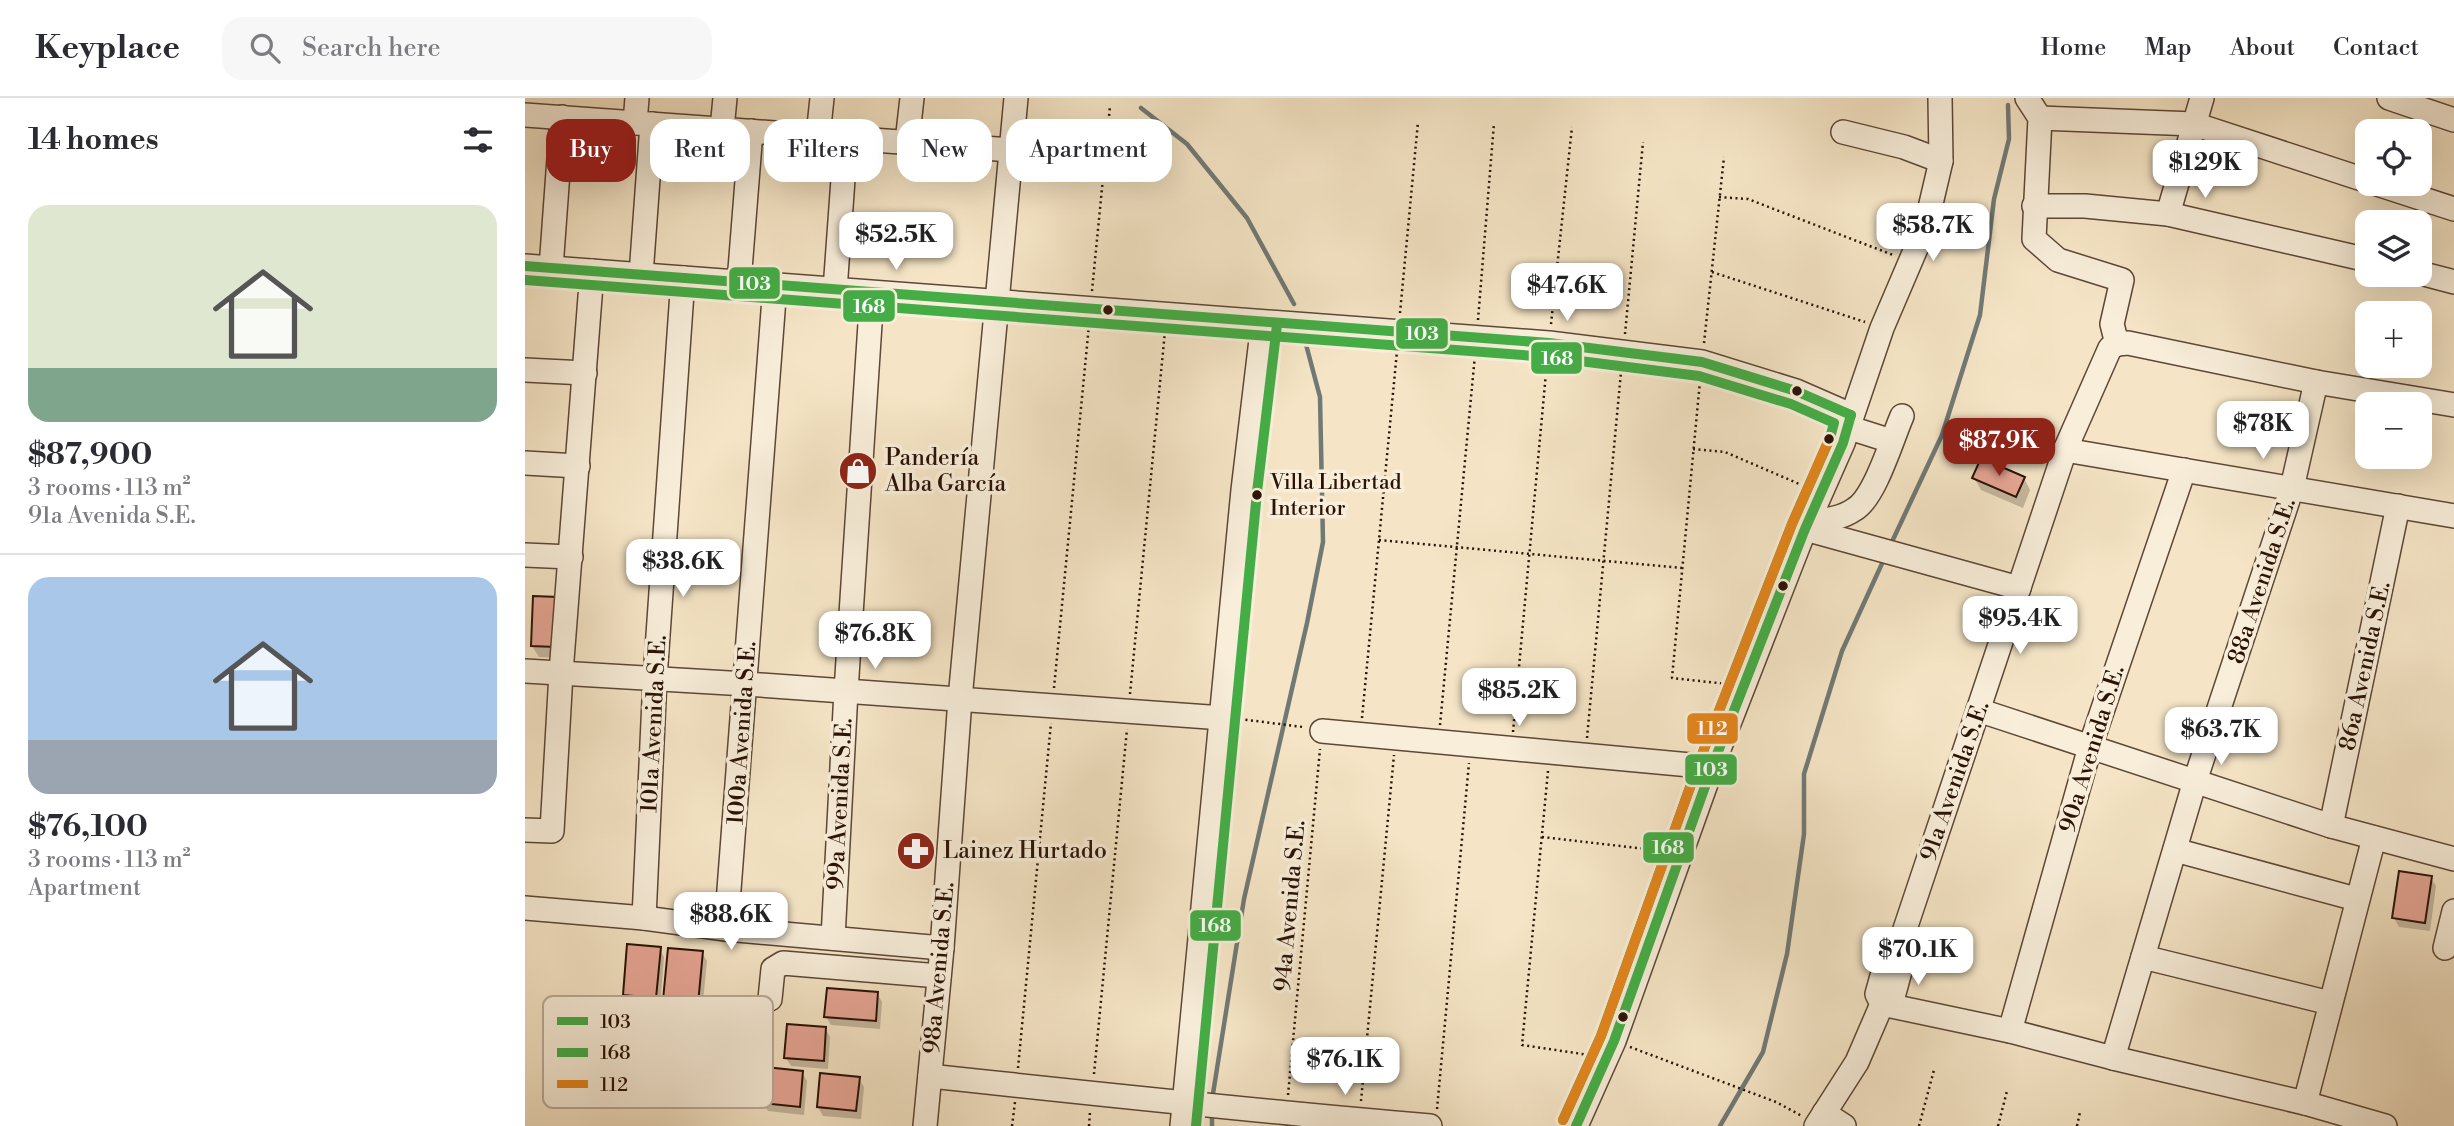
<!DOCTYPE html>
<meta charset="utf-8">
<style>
body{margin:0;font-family:"Libre Bodoni",serif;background:#f7f7f7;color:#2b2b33;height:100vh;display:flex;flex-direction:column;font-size:26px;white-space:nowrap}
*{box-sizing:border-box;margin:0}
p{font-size:23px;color:#7c7c81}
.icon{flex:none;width:38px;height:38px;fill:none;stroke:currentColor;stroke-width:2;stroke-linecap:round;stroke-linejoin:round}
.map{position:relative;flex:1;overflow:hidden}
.panel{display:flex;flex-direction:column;background:#fff;width:525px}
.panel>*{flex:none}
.guide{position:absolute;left:21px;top:21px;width:665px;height:63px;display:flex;gap:14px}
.buttons{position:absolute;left:1830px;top:21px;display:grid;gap:14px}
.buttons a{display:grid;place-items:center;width:77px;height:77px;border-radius:14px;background:#fff;box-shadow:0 7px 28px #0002;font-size:35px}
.price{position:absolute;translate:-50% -60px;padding:0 16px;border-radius:14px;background:#fff;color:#222;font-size:23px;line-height:46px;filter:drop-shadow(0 2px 4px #0008)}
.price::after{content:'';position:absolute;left:50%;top:42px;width:21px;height:16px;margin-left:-10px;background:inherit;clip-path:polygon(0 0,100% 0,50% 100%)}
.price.on{background:#8f2418;color:#fff}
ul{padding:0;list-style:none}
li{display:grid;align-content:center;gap:14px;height:371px;padding:0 28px}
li+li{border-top:2px solid #e1e1e2}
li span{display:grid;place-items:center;height:217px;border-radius:21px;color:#555}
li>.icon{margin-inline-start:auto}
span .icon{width:126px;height:126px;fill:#fffc;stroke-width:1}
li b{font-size:30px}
h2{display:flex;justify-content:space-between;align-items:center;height:84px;padding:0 28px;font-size:30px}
.pill{padding:0 24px;border-radius:21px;background:#fff;box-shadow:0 7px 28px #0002;font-size:24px;line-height:63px}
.pill.on{background:#8f2418;color:#fff}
header{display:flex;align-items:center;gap:42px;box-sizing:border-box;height:98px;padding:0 35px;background:#fff;border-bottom:2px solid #e1e1e2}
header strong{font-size:33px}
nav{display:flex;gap:38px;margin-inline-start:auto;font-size:24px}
.search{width:490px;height:63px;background:#f7f7f7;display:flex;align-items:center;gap:18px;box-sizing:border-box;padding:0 24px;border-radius:21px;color:#7c7c81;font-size:26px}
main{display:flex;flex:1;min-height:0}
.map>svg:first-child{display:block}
</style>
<header>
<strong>Keyplace</strong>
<div class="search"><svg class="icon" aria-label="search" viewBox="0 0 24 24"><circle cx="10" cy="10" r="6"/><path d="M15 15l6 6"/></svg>Search here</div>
<nav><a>Home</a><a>Map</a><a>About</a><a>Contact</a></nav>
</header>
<main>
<section class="panel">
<h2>14 homes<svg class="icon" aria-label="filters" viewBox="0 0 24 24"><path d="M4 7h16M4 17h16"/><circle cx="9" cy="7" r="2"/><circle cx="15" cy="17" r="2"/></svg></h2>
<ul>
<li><span style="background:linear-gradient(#dfe7d0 75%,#7fa58c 0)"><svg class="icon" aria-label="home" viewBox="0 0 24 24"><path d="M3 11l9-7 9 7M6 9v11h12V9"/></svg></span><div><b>$87,900</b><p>3 rooms · 113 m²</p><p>91a Avenida S.E.</p></div></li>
<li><span style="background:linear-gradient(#a9c7e8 75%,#9aa5b1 0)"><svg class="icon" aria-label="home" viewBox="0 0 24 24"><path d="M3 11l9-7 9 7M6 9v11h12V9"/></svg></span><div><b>$76,100</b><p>3 rooms · 113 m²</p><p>Apartment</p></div></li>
</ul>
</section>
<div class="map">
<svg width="1929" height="1028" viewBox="0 0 1929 1028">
<rect width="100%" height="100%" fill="#f5e5c6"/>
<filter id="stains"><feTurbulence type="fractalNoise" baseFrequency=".00286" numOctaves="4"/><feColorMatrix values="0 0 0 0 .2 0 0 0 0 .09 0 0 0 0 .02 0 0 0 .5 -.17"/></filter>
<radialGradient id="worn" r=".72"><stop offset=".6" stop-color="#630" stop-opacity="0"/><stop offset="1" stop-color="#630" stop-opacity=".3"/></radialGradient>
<g fill="#0003">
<polygon points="1449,380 1499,380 1505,392 1498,410 1456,392"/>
<polygon points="10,500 37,560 14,559 7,548"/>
<polygon points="1906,780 1911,788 1905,833 1874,829 1869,820"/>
<polygon points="134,851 139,859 135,908 105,905 100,896"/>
<polygon points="177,855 182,863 177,914 145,910 140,902"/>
<polygon points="352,895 357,904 355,931 306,927 301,919"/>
<polygon points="300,930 305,939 303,971 266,968 261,960"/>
<polygon points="277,975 282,983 279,1017 243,1013 238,1005"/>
<polygon points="334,981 339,989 336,1021 298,1018 293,1009"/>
</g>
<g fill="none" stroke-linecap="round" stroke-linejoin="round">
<g stroke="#717975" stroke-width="4.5">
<polyline points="616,10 662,46 722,120 769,206"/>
<polyline points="1365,448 1417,337 1455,217 1469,101 1484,41 1483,7"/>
<polyline points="687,1002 719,801 782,525 798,444 795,299 779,239"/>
<polyline points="687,1014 687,1028"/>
<polyline points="1195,1028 1238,954 1262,856 1279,736 1279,676 1317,553 1360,459"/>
</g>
</g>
<g fill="#e7a696" stroke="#2a1206" stroke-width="2">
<polygon points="1456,360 1500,379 1491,399 1447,380"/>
<polygon points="8,498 33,499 31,549 6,548"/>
<polygon points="1874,773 1907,778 1900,825 1867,820"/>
<polygon points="102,846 136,849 131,900 98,897"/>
<polygon points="143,850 178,853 173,906 138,902"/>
<polygon points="302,890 353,894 351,923 299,919"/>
<polygon points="262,926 301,929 299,963 259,960"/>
<polygon points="240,969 278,973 275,1009 236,1005"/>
<polygon points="295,975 335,979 331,1013 292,1009"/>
</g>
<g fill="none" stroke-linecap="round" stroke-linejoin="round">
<g stroke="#5d4736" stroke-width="26">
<g id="minor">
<polyline points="1502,0 1515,20 1509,141 1533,162 1597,182 1587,226 1592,246"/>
<polyline points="1864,0 1929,22"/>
<polyline points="0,17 486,52"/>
<polyline points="1515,20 1669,26 1843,83"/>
<polyline points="110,25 112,0"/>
<polyline points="197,31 200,0"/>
<polyline points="1318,34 1379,49 1416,63"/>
<polyline points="293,38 297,0"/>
<polyline points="382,44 387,0"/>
<polyline points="1852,86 1929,111"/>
<polyline points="1509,108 1560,108 1643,116 1843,162"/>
<polyline points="1643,116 1677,0"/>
<polyline points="0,168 1024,245 1177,264 1271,293 1326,317"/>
<polyline points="26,170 37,19"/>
<polyline points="1895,175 1929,184"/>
<polyline points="116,177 127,26"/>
<polyline points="214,184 226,33"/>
<polyline points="310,192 321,40"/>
<polyline points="1592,246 1603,245 1791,284 1929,307"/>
<polyline points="0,272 60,275"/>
<polyline points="1322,329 1366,343"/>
<polyline points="1540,352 1929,418"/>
<polyline points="0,365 53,368"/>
<path d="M1283,424C1300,422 1316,421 1330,411C1350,399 1367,341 1377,318"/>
<polyline points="1280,431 1494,490"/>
<polyline points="0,457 46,459"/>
<polyline points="0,573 221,586 698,620"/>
<polyline points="1453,612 1806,728 1929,761"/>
<polyline points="797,633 1187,669"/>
<polyline points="1806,728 1873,408"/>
<polyline points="0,732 27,733 36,575 67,173"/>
<polyline points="1650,752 1831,801"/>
<polyline points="0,810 119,820 201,831 417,850"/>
<polyline points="119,820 130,580 158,180"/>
<polyline points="201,831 250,187"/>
<polyline points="308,840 321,593 347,195"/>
<polyline points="1920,850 1929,813"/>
<polyline points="1618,859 1805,905"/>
<polyline points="245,901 248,871 258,865 414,878"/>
<polyline points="1357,906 1352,896 1362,860 1374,849 1540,352 1585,250 1592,246"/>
<polyline points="1357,906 1485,933 1588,960 1780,1005 1860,1028"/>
<polyline points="1485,933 1565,649 1659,372"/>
<polyline points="1588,960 1670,683 1767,390 1791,284"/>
<path d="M405,978C572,996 738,1014 905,1028"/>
<polyline points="1780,1005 1849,740"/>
<polyline points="1299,1015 1319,1028"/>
<polyline points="400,1028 417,850 435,601 491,0"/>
<polyline points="657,1028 718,392 738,225"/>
<polyline points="1051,1028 1089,943 1187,669 1280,431 1318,345 1357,230 1401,127 1416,63 1415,0"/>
<polyline points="1291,1028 1332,964 1357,906 1368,899 1377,866 1374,849"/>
</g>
</g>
<g stroke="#2a1206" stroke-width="2.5" stroke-dasharray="2 3.5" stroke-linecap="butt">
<polyline points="1194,99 1223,101 1368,157"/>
<polyline points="1187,174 1340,224"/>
<polyline points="567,193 585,8"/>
<polyline points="875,215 893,24"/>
<polyline points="953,222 969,25"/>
<polyline points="1026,226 1047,29"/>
<polyline points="1100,236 1118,44"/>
<polyline points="1179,245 1199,59"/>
<polyline points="1175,283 1147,580 1202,586"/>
<polyline points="1168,351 1200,354 1279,388"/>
<polyline points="854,442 1157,470"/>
<polyline points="529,590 564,227"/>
<polyline points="605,596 640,233"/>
<polyline points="837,620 872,253"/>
<polyline points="715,621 778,629"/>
<polyline points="915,627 950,257"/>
<polyline points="988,634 1022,264"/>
<polyline points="1062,640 1096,274"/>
<polyline points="1023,673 997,947 1064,957"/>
<polyline points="1017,739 1139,753"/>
<polyline points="1105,949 1251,1004 1277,1018"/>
<polyline points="493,970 526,625"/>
<polyline points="569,976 602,631"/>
<polyline points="763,997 795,651"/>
<polyline points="836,1003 869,657"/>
<polyline points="912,1011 944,665"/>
<polyline points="487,1028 490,1004"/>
<polyline points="564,1028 565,1014"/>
<polyline points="1394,1028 1409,972"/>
<polyline points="1473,1028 1482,993"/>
<polyline points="1552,1028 1555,1014"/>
</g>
<use href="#minor" stroke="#f8eeda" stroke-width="23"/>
<g stroke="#f8eeda" stroke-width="16">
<g id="bus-1">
<polyline points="0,168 1024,245 1177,264 1271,293 1326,317"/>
<polyline points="1051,1028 1089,943 1187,669 1280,431 1318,345 1326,317"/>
</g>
</g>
<g stroke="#f8eeda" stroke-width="16">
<g id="bus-2">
<polyline points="0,182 1023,259 1174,278 1266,306 1309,325 1305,340 1267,426 1174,664 1076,938 1038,1022"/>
<polyline points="671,1028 732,394 752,227"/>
</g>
</g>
<g stroke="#f8eeda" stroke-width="16">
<polyline id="bus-3" points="1038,1022 1076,938 1174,664 1267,426 1305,339"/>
</g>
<use href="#bus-1" stroke="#44ad46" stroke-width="10"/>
<use href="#bus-2" stroke="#44ad46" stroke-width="10"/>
<use href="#bus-3" stroke="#e2851c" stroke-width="10"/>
</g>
<defs>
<g id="shop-disc" transform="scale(2.0125)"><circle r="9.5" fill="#8f2418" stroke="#f8eeda"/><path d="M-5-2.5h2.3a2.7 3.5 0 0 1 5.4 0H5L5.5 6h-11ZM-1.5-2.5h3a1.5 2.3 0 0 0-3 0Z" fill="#fff"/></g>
<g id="pharmacy-disc" transform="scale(2.0125)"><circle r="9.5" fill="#8f2418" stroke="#f8eeda"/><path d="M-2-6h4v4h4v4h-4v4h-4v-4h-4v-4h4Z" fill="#fff"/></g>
</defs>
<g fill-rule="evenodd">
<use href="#shop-disc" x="333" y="373"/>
<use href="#pharmacy-disc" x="391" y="753"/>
</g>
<g fill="#2a1206" stroke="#f8eeda" stroke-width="2.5">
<circle cx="583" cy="212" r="6"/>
<circle cx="1272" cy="293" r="6"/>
<circle cx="1304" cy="341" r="6"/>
<circle cx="732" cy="397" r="6"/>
<circle cx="1258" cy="488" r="6"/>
<circle cx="1098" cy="919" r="6"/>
</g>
<g text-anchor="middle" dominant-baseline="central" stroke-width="7" stroke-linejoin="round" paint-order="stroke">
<g font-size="21" fill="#2a1206" stroke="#f8eeda" text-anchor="start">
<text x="745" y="385">Villa Libertad<tspan x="745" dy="26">Interior</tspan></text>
</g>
<g font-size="23" fill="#2a1206" stroke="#f8eeda" text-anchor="start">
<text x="360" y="360">Pandería<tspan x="360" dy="26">Alba García</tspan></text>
<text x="418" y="753">Lainez Hurtado</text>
</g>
<g font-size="23" fill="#2a1206" stroke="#f8eeda">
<text transform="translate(1737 483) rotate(-72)">88a Avenida S.E.</text>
<text transform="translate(1840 568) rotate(-78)">86a Avenida S.E.</text>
<text transform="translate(129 626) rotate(-87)">101a Avenida S.E.</text>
<text transform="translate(217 635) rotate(-86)">100a Avenida S.E.</text>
<text transform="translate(1567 651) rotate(-73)">90a Avenida S.E.</text>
<text transform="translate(1430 683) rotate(-71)">91a Avenida S.E.</text>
<text transform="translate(315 706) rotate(-87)">99a Avenida S.E.</text>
<text transform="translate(765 808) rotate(-85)">94a Avenida S.E.</text>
<text transform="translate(414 870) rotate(-85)">98a Avenida S.E.</text>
</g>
</g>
<rect x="18" y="898" width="230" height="112" rx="10" fill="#f8eeda" stroke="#baac9a" stroke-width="2"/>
<rect x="32" y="919" width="31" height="8" fill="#44ad46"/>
<rect x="32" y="950" width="31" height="9" fill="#44ad46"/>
<rect x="32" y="982" width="31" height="8" fill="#e2851c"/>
<g font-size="19" fill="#2a1206">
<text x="75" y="930">103</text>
<text x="75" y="961">168</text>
<text x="75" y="993">112</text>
</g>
<g stroke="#f8eeda" stroke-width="2.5">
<rect x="203" y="168" width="53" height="34" rx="7" fill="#44ad46"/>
<rect x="317" y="191" width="54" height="34" rx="7" fill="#44ad46"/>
<rect x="870" y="219" width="54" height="33" rx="7" fill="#44ad46"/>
<rect x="1005" y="243" width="53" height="34" rx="7" fill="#44ad46"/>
<rect x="1161" y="614" width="53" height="33" rx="7" fill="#e2851c"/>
<rect x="1159" y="655" width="54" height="33" rx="7" fill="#44ad46"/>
<rect x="1117" y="733" width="53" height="33" rx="7" fill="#44ad46"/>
<rect x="664" y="811" width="53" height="33" rx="7" fill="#44ad46"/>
</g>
<g font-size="19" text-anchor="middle" font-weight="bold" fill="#fff">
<text x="229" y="192">103</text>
<text x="344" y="215">168</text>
<text x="897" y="242">103</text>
<text x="1032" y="267">168</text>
<text x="1187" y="637">112</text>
<text x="1186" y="678">103</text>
<text x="1143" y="756">168</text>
<text x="690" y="834">168</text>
</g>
<rect width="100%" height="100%" filter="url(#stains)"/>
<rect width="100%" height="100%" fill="url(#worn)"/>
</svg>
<div class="buttons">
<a><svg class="icon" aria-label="locate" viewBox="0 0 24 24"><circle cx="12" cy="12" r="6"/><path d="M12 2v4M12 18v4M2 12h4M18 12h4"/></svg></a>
<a><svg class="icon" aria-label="layers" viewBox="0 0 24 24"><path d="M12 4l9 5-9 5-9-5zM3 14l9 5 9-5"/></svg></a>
<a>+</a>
<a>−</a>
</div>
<b class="price" style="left:1680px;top:102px">$129K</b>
<b class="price" style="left:1408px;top:165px">$58.7K</b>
<b class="price" style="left:371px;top:174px">$52.5K</b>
<b class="price" style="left:1042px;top:225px">$47.6K</b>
<b class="price" style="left:1738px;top:363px">$78K</b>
<b class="price on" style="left:1474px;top:380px">$87.9K</b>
<b class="price" style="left:158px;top:501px">$38.6K</b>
<b class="price" style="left:1495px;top:558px">$95.4K</b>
<b class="price" style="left:350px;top:573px">$76.8K</b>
<b class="price" style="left:994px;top:630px">$85.2K</b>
<b class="price" style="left:1696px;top:669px">$63.7K</b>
<b class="price" style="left:206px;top:854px">$88.6K</b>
<b class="price" style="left:1393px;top:889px">$70.1K</b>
<b class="price" style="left:820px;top:999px">$76.1K</b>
<div class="guide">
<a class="pill on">Buy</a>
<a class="pill">Rent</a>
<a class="pill">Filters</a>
<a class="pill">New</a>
<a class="pill">Apartment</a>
</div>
</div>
</main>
